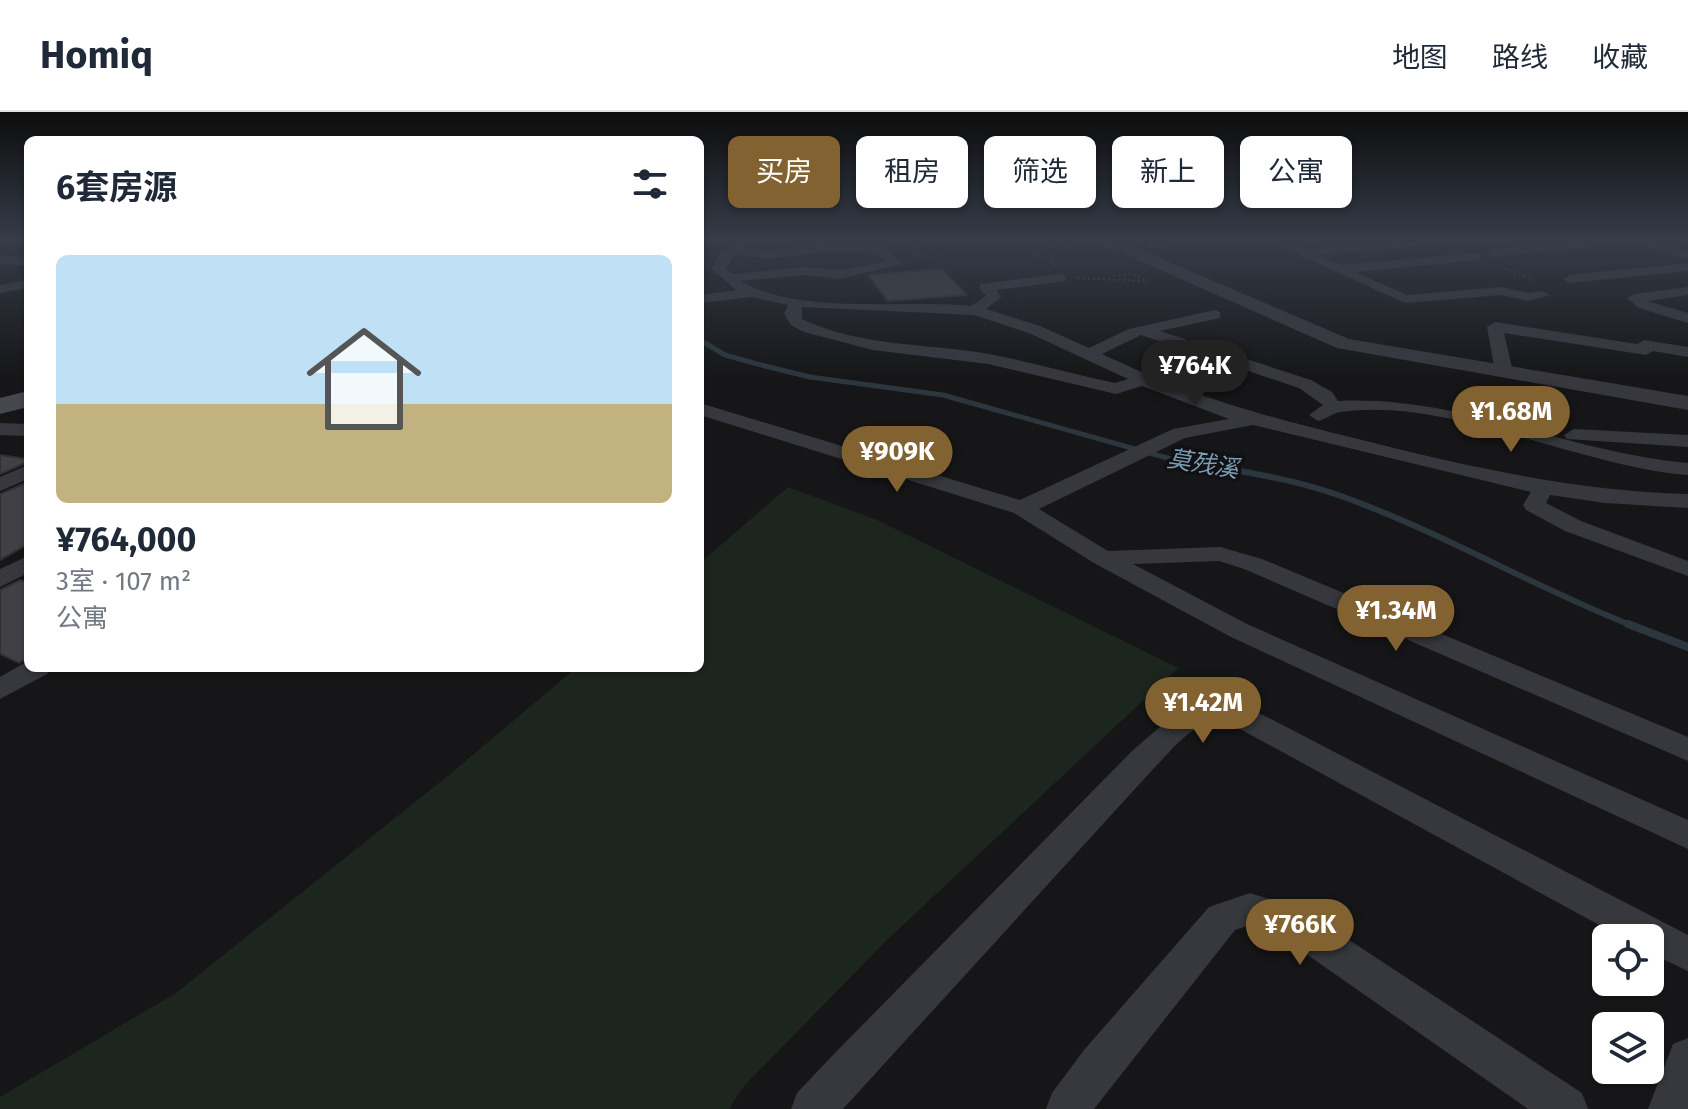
<!DOCTYPE html>
<html lang="zh">
<meta charset="utf-8">
<style>
body{margin:0;font-family:"Fira Sans","Noto Sans SC",sans-serif;background:#f6f6f7;color:#1f2937;height:100vh;display:flex;flex-direction:column;font-size:30px;white-space:nowrap}
*{box-sizing:border-box;margin:0}
p{font-size:26px;color:#747a83}
.icon{flex:none;width:44px;height:44px;fill:none;stroke:currentColor;stroke-width:2;stroke-linecap:round;stroke-linejoin:round}
.map{position:relative;flex:1;overflow:hidden}
.drawer{position:absolute;left:24px;top:24px;width:680px;height:536px;display:flex;flex-direction:column;background:#fff;border-radius:12px;box-shadow:0 2px 6px #0004}
.drawer>*{flex:none}
.hud{position:absolute;left:728px;top:24px;width:760px;height:72px;display:flex;gap:16px}
.controls{position:absolute;left:1592px;top:812px;display:grid;gap:16px}
.controls a{display:grid;place-items:center;width:72px;height:72px;border-radius:12px;background:#fff;box-shadow:0 2px 6px #0004;font-size:40px}
.price{position:absolute;translate:-50% -68px;padding:0 18px;border-radius:28px;background:#836231;color:#fff;font-size:26px;line-height:52px;filter:drop-shadow(0 2px 4px #0008)}
.price::after{content:'';position:absolute;left:50%;top:48px;width:24px;height:18px;margin-left:-12px;background:inherit;clip-path:polygon(0 0,100% 0,50% 100%)}
.price.active{background:#222;color:#fff}
ul{padding:0;list-style:none}
li{display:grid;align-content:center;gap:16px;height:424px;padding:0 32px}
li span{display:grid;place-items:center;height:248px;border-radius:12px;color:#555}
li>.icon{margin-inline-start:auto}
span .icon{width:144px;height:144px;fill:#fffc;stroke-width:1}
li b{font-size:34px}
h2{display:flex;justify-content:space-between;align-items:center;height:96px;padding:0 32px;font-size:34px}
.pill{padding:0 28px;border-radius:12px;background:#fff;box-shadow:0 2px 6px #0004;font-size:28px;line-height:72px}
.pill.active{background:#836231;color:#fff}
header{display:flex;align-items:center;gap:48px;box-sizing:border-box;height:112px;padding:0 40px;background:#fff;border-bottom:2px solid #e0e1e3}
header strong{font-size:38px}
nav{display:flex;gap:44px;margin-inline-start:auto;font-size:28px}
.map>svg:first-child{display:block}
</style>
<header>
<strong>Homiq</strong>
<nav><a>地图</a><a>路线</a><a>收藏</a></nav>
</header>
<div class="map">
<svg width="1688" height="997" viewBox="0 0 1688 997">
<rect width="100%" height="100%" fill="#161618"/>
<polygon fill="#1d261e" points="788,375 877,408 1178,556 888,827 744,974 729,997 0,997 0,985 176,881 449,663 576,556 700,556 700,451"/>
<g fill="none" stroke-linecap="round" stroke-linejoin="round">
<polyline stroke="#2b363d" stroke-width="5" points="700,228 725,243 765,254 810,265 943,283 1185,351"/>
<path stroke="#2b363d" stroke-width="6" d="M1171,349C1227,357 1284,364 1338,383C1440,419 1533,475 1633,514"/>
<polyline stroke="#2b363d" stroke-width="8" points="1628,512 1688,535"/>
</g>
<g fill="#404145" stroke="#303034" stroke-width="2">
<polygon points="942,157 967,183 888,189 868,163"/>
<polygon points="0,343 28,347 28,350 0,362"/>
<polygon points="28,370 28,432 0,448 0,382"/>
<polygon points="20,468 28,470 28,546 19,551 0,542 0,478"/>
</g>
<g fill="none" stroke-linecap="round" stroke-linejoin="round">
<g stroke="#3c3f44" stroke-width="2" stroke-dasharray="2 3" stroke-linecap="butt">
<polyline points="950,127 960,127"/>
<polygon points="1065,133 1080,136 1060,138 1050,148 1055,153 1027,138"/>
<polyline points="905,135 913,127"/>
<polyline points="903,137 937,129 971,127"/>
<polyline points="912,143 934,145 938,140 930,133"/>
<polyline points="1067,152 1098,148"/>
<polyline points="1505,156 1534,168"/>
<polyline points="1078,166 1146,169 1132,162 1112,164"/>
</g>
<g fill="#36383d" fill-rule="evenodd">
<path d="M740,127H753L743,136L765,139L816,133L811,127H824L829,132L883,134L902,152L839,167L806,163L740,169C802,204 901,187 971,194L986,184L979,175L981,172L1060,162L1065,163V169L996,178L1001,185L986,197L1040,214L1089,236L1129,217L1215,198L1220,200V206L1160,219L1311,268L1332,280L1338,289C1460,283 1569,341 1688,351V363C1577,354 1447,285 1341,300C1333,301 1326,307 1318,309L1309,303L1323,293L1299,276L1141,223L1102,242C1194,286 1268,305 1366,329C1473,356 1578,379 1688,382V396L1605,391L1550,383L1546,391L1581,409L1688,449V464L1565,419L1526,398L1523,393L1531,380L1253,313L1185,326L1039,397L1108,439L1220,435L1262,447L1688,625V649L1244,457L1219,449L1133,452L1247,512L1688,708V737L1229,524L1094,451L1014,401L700,303V291L1020,388L1173,317L1229,307L1142,274L1116,282L988,252L873,238L804,220L791,213L784,202L788,193L752,185L700,191V183L736,178L712,157L720,141ZM826,140L876,141L885,150L839,158L806,155L732,162L726,156L735,142L765,147ZM802,195L974,203L1029,221L1128,267L1115,271C1073,262 1031,250 989,242C927,231 860,235 802,207Z"/>
<polygon points="1174,127 1225,127 1219,131 1151,136 1145,132"/>
<polygon points="1265,127 1280,127 1304,137 1421,127 1463,127 1457,131 1319,143 1340,153 1475,141 1480,142 1480,148 1355,160 1407,183 1501,175 1528,181 1543,179 1550,183 1528,189 1501,183 1405,191"/>
<polygon points="1600,127 1645,127 1688,139 1688,147 1633,131 1492,145 1486,141 1492,137"/>
<polygon points="0,143 28,146 28,154 0,151"/>
<polygon points="1688,151 1688,159 1570,171 1563,167 1570,163"/>
<polygon points="28,168 28,176 0,181 0,173"/>
<polygon points="1688,175 1688,183 1647,189 1688,201 1688,211 1639,196 1627,186 1634,182"/>
<polygon points="1495,210 1637,232 1644,228 1688,235 1688,245 1653,239 1646,243 1504,221 1513,260 1504,265 1495,260 1487,215"/>
<polygon points="0,311 28,312 28,324 0,323"/>
<polygon points="1574,317 1688,323 1688,335 1567,327 1564,323"/>
<polygon points="28,353 28,367 0,379 0,365"/>
<polygon points="28,444 28,461 0,475 0,457"/>
<polygon points="28,549 28,556 51,556 47,562 0,587 0,565"/>
<path d="M1215,588L1263,603L1688,823V859L1650,841V826H1623L1242,618C1201,597 1182,628 1155,655L843,997H791L797,981L832,944L1132,639L1175,602Z"/>
<polygon points="1250,781 1305,799 1582,981 1588,997 1528,997 1279,823 1250,813 1235,818 1094,997 1046,997 1052,981 1084,938 1209,795"/>
<polygon points="1688,926 1688,997 1648,997 1673,932"/>
</g>
<polygon fill="#36383d" fill-rule="evenodd" points="1077,127 1102,127 1134,135 1349,227 1688,284 1688,298 1337,236 1122,141"/>
<polygon fill="#44474d" fill-rule="evenodd" points="28,279 28,295 0,302 0,286"/>
</g>
<linearGradient id="sky" x2="0" y2="1"><stop stop-color="#0c0c0d"/><stop offset="0.48" stop-color="#363c48"/><stop offset="1" stop-color="#363c48" stop-opacity="0"/></linearGradient>
<rect width="1688" height="266" fill="url(#sky)"/>
<g text-anchor="middle" dominant-baseline="central" stroke-width="7" stroke-linejoin="round" paint-order="stroke">
<g font-size="24" font-style="italic" fill="#7c9eb6" stroke="#111113">
<text transform="translate(1203 352) rotate(9)">莫残溪</text>
</g>
</g>
</svg>
<div class="controls">
<a><svg class="icon" aria-label="locate" viewBox="0 0 24 24"><circle cx="12" cy="12" r="6"/><path d="M12 2v4M12 18v4M2 12h4M18 12h4"/></svg></a>
<a><svg class="icon" aria-label="layers" viewBox="0 0 24 24"><path d="M12 4l9 5-9 5-9-5zM3 14l9 5 9-5"/></svg></a>
</div>
<b class="price active" style="left:1195px;top:296px">¥764K</b>
<b class="price" style="left:1511px;top:342px">¥1.68M</b>
<b class="price" style="left:897px;top:382px">¥909K</b>
<b class="price" style="left:1396px;top:541px">¥1.34M</b>
<b class="price" style="left:1203px;top:633px">¥1.42M</b>
<b class="price" style="left:1300px;top:855px">¥766K</b>
<div class="hud">
<a class="pill active">买房</a>
<a class="pill">租房</a>
<a class="pill">筛选</a>
<a class="pill">新上</a>
<a class="pill">公寓</a>
</div>
<section class="drawer">
<h2>6套房源<svg class="icon" aria-label="filters" viewBox="0 0 24 24"><path d="M4 7h16M4 17h16"/><circle cx="9" cy="7" r="2"/><circle cx="15" cy="17" r="2"/></svg></h2>
<ul>
<li><span style="background:linear-gradient(#bfe0f5 60%,#c2b280 0)"><svg class="icon" aria-label="home" viewBox="0 0 24 24"><path d="M3 11l9-7 9 7M6 9v11h12V9"/></svg></span><div><b>¥764,000</b><p>3室 · 107 m²</p><p>公寓</p></div></li>
</ul>
</section>
</div>
